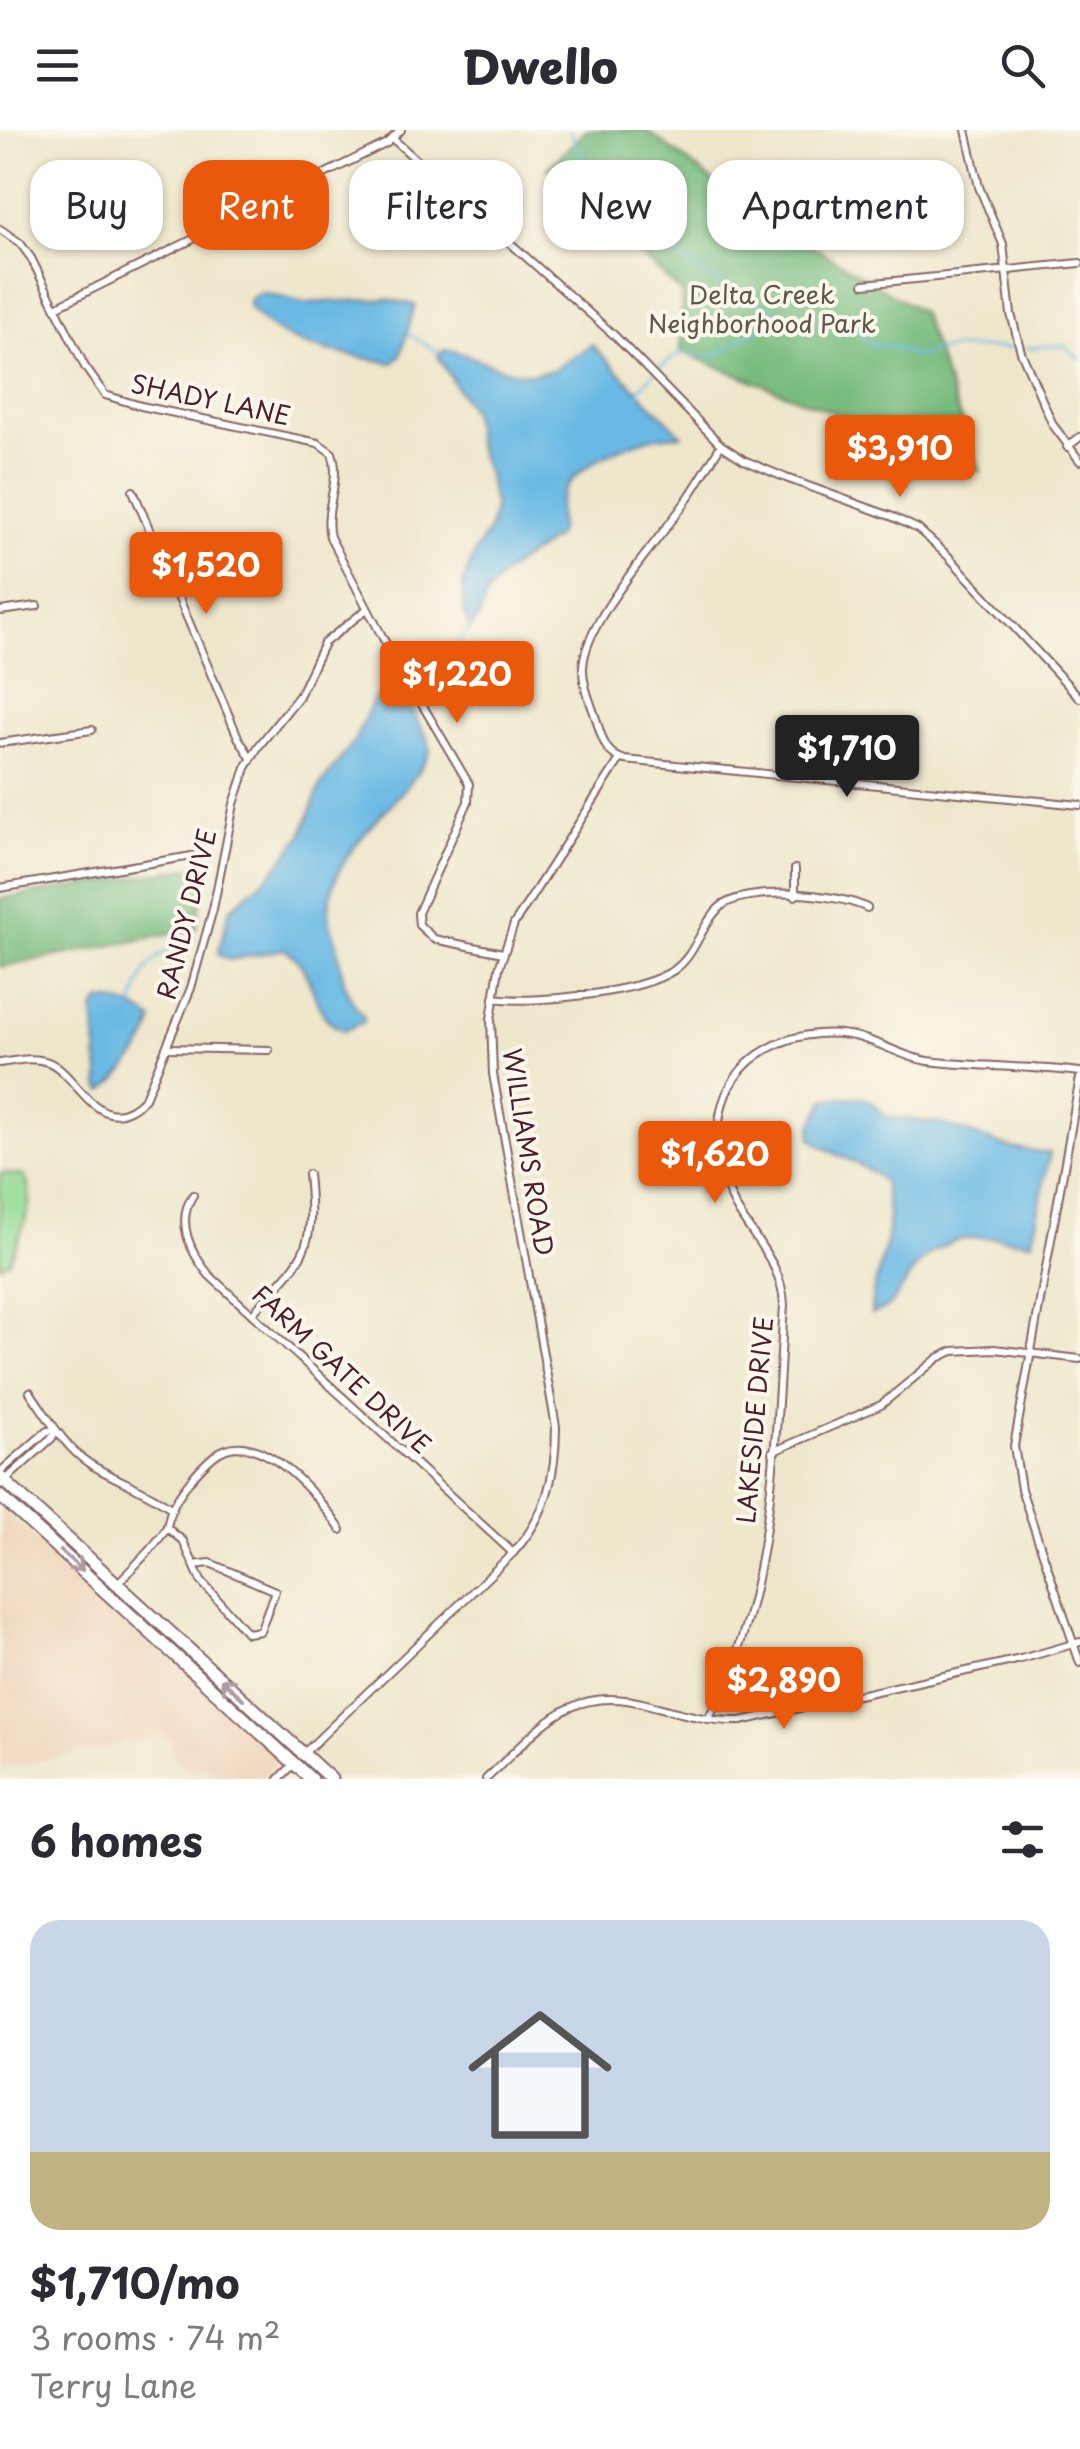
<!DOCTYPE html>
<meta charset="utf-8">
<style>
body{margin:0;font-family:"Playpen Sans",sans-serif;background:#f2f2f3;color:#2b2b33;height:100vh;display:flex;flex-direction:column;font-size:38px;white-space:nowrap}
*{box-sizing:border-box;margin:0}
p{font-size:32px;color:#7c7c81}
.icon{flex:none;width:55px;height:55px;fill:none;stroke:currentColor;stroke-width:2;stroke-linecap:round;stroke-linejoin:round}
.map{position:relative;height:1649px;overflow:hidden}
.side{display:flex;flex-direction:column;background:#fff;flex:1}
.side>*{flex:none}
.hud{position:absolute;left:30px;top:30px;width:1020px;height:90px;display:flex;gap:20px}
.price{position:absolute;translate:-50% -85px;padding:0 22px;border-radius:10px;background:#ea580c;color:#fff;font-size:32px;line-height:65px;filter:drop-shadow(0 2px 5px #0008)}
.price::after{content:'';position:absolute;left:50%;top:60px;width:30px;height:22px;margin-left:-15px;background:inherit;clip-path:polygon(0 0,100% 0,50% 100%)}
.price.active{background:#222;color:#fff}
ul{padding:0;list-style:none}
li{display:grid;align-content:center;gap:20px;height:530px;padding:0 30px}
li+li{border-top:2px solid #e1e1e2}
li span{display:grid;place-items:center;height:310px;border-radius:30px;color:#555}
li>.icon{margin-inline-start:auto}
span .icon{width:180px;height:180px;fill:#fffc;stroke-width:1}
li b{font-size:42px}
h2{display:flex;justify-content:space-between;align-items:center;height:120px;padding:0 30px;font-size:42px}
.tag{padding:0 35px;border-radius:30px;background:#fff;box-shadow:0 2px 8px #0004;font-size:35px;line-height:90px}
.tag.active{background:#ea580c;color:#fff}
header{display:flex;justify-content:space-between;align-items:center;height:130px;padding:0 30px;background:#fff;font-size:45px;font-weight:800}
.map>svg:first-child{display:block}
</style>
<header><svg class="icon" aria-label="menu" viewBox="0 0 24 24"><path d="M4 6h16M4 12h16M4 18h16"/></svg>Dwello<svg class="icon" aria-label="search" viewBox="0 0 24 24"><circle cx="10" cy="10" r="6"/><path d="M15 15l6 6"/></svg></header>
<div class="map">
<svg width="1080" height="1649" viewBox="0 0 1080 1649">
<rect width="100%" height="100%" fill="#fbf7ec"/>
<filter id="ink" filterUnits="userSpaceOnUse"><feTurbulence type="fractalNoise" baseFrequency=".01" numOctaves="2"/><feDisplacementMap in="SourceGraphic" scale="20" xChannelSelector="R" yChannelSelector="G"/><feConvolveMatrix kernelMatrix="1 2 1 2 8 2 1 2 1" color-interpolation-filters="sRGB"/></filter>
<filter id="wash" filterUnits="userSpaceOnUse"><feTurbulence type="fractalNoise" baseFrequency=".0048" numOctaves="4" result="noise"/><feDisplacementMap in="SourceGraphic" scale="40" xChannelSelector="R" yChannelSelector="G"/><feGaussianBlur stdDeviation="2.25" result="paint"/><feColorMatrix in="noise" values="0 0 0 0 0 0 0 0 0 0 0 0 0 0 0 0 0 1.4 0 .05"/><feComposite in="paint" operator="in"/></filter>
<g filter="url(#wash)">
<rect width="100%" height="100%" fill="#efe7cc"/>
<polygon fill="#f0d6bc" points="0,1378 275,1621 274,1637 263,1649 224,1649 206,1637 190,1641 174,1630 170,1610 164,1605 0,1639"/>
<path fill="#94db95" stroke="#6f7d60" stroke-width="2.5" d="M0,1043L24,1046C39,1071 19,1105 10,1130L0,1135Z"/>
<g fill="#77bb7e" stroke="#606d54" stroke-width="2.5">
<polygon points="586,0 646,0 743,74 921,182 980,341 681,222 682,163 548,38"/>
<polygon points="207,735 196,799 0,837 0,769"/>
</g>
<g fill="#69b9e4" stroke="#5a6c88" stroke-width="2.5">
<path d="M261,162L303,173L387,169L415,175L400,226L392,233C342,223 285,220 250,178L249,170Z"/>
<path d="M592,215L682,305C669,306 655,306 643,310C614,319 565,341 559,375C556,387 562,395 557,406C536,423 509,435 492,457C480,471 485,485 470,499L464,481L463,453L476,420L490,399L494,377L489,350L476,313L472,283L438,226L444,220L455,221L502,239L531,244L553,240Z"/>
<path d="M395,551L428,610L430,621C404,677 327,717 329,785C329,796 335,805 337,815C343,847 342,862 364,887V892L345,900C308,890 320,840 284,819L230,830L219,825V819L230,779L272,743L302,705L320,656L355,610L373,571Z"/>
<path d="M111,871L133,877L153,890C150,912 122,948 103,961L100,956L94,880L100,872Z"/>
<path d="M859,967L869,970L887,987L939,993L1011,1018L1050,1023L1032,1112C982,1105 942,1099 909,1147C897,1165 894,1178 871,1184C871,1154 886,1128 888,1098C890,1083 885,1066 883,1051C862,1031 832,1027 811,1008L812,995L826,969Z"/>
</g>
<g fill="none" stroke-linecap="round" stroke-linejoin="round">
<g stroke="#69b9e4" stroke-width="2.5">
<polyline points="570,0 585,37 603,53 619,76 669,119 728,160 782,184 826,193 851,193 870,214 892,217 913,226 953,218 1013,218"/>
<polyline points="408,204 440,223"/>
<polyline points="1026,218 1064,215 1080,229"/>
<polyline points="639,264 639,259 660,237 681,223 708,227 719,223 780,185"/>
<polyline points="432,552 471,495"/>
<path d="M133,877C145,833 150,827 194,809"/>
</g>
</g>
</g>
<g filter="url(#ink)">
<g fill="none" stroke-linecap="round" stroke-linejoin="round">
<g stroke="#846563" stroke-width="10">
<g id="street">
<polyline points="966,0 979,57 1003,114 1011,184 1021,222 1053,295 1080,331"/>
<polyline points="393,9 615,206 721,315 744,330 786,348 893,387 918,399 948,426 1080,568"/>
<path d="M0,99L20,113L31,128L85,237L105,265L141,276L318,313L332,323C342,350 323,379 330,407L384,510L469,654L468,672L418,783L419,795L434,809L503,823"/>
<polyline points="864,154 1080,133"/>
<polyline points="56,177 387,13 401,0"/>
<path d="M721,315C709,335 697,355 684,374C657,413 585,490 583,537C582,554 591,573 596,589C602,607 604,624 625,630L1080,675"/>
<polyline points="1067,317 1080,307"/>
<polyline points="133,361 238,607 251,628"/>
<polyline points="0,481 37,476"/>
<polyline points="0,613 92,600"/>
<polyline points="795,739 795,766"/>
<polyline points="0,758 192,726"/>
<path d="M494,868C535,874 640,863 674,840C696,825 700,796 719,778C742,755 840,763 867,778"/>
<polyline points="168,918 269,920"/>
<path d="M0,933C15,931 33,926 48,932C78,943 100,1015 145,968L191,858L213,779L234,674L246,638L258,617L299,566L324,513L367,479"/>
<polyline points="1080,948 1014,1316 1021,1359 1080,1533"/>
<path d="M193,1065C175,1092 191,1123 209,1145L513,1423"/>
<path d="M252,1184C304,1126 316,1125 308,1044"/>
<path d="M30,1262C47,1286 65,1318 90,1334C117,1351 146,1359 172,1379"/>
<polyline points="772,1322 881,1275 938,1228 953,1221 994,1219 1080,1229"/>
<polyline points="0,1342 47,1301 55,1300"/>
<polyline points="0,1355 52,1308 56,1300"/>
<polyline points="167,1398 183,1411 194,1435"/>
<polygon points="210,1433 275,1461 260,1501 247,1503 201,1451 194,1435"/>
<path d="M117,1454C133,1437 151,1421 164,1402C169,1395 168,1389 171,1381C178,1363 199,1338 214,1326C257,1291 320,1368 341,1400"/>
<path d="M708,1589C774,1470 775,1308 784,1175C782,1122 733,1095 724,1045C721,1026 717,1005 720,985C731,924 792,897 848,905C877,909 900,927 928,931C978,937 1030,936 1080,942"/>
<path d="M301,1626L513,1423C546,1387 556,1346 556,1297L493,944L491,889L499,838L514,794L620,629"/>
<polyline points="279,1649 293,1635"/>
<path d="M486,1649C541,1598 568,1552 650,1575C680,1583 710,1592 741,1591L1021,1529L1080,1512"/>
</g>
</g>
<g stroke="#846563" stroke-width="15">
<g id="primary">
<polyline points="0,1347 331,1649"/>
<polyline points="0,1366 311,1649"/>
</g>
</g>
<use href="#street" stroke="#fff" stroke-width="6"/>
<use href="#primary" stroke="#fff" stroke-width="11"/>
</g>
<defs><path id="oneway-shaft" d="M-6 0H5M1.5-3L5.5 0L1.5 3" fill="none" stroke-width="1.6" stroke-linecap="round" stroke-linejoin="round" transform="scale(2.5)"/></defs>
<g stroke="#ae9aa0">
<use href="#oneway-shaft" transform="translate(72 1431) rotate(42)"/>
<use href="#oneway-shaft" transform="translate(232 1559) rotate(-138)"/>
</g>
</g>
<g text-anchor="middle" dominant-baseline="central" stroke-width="8" stroke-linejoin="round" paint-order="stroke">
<g font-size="25" fill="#60574b" stroke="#fbf7ec">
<text x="762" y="164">Delta Creek<tspan x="762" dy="29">Neighborhood Park</tspan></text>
</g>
<g font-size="25" fill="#4a1f2b" stroke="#fbf7ec">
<text transform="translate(211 269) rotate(12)">SHADY LANE</text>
<text transform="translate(186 784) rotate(-76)">RANDY DRIVE</text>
<text transform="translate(529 1022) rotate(81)">WILLIAMS ROAD</text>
<text transform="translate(342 1239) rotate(43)">FARM GATE DRIVE</text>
<text transform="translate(754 1290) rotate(-85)">LAKESIDE DRIVE</text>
</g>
</g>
</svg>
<b class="price" style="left:900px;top:370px">$3,910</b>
<b class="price" style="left:206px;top:487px">$1,520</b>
<b class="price" style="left:457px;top:596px">$1,220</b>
<b class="price active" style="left:847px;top:670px">$1,710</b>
<b class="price" style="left:715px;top:1076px">$1,620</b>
<b class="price" style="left:784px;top:1602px">$2,890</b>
<div class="hud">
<a class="tag">Buy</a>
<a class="tag active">Rent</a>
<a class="tag">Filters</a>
<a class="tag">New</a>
<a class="tag">Apartment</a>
</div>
</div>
<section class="side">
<h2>6 homes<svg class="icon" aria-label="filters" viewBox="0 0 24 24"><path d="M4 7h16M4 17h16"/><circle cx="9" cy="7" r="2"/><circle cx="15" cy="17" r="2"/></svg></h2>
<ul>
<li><span style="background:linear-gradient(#c9d6e8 75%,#c2b280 0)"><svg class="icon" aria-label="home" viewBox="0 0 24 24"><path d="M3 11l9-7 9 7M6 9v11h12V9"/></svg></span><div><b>$1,710/mo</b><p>3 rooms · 74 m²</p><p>Terry Lane</p></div></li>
</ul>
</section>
